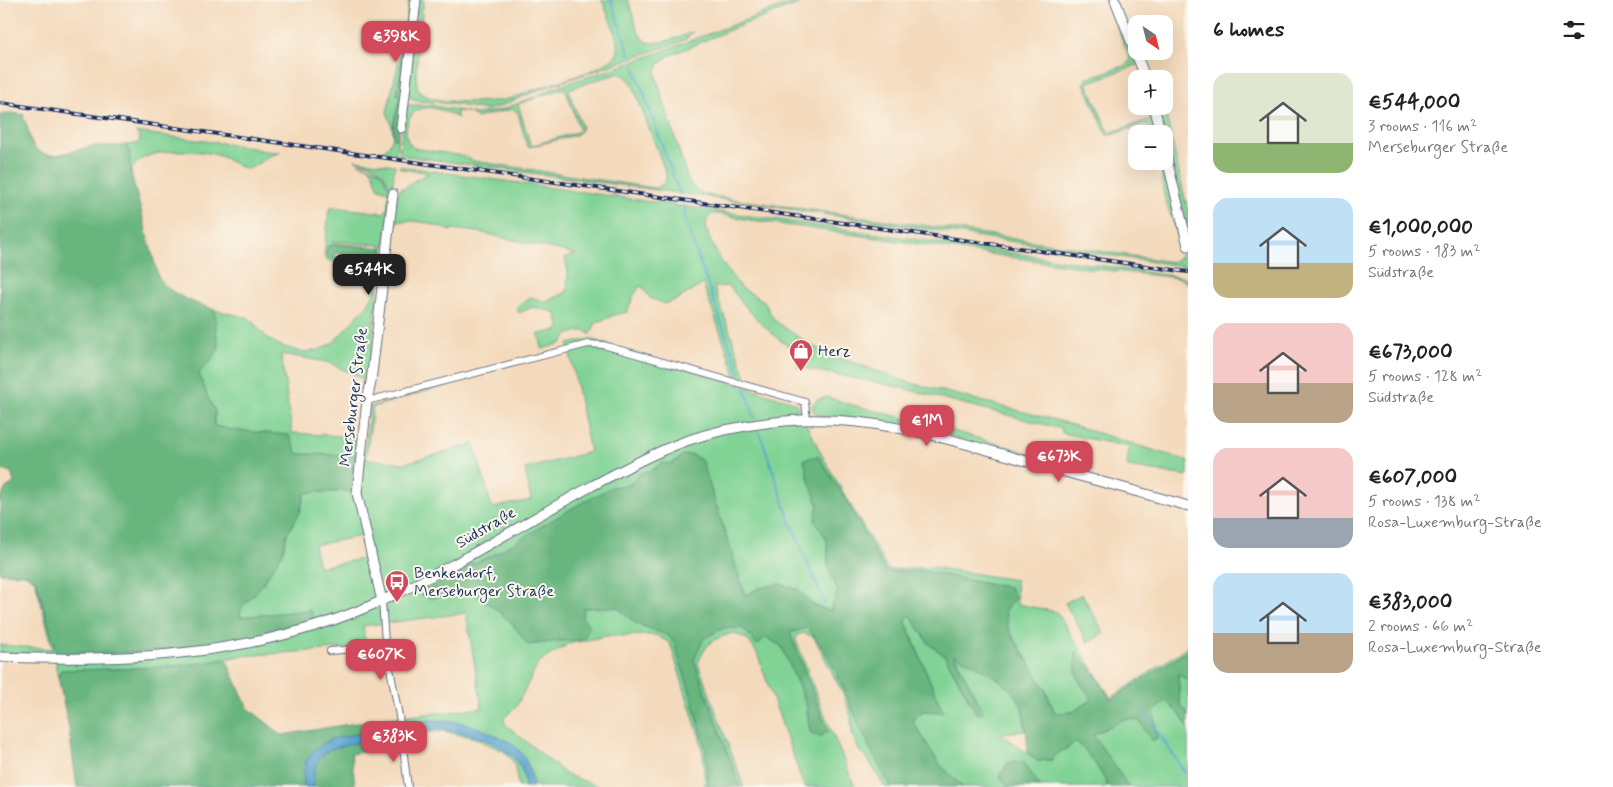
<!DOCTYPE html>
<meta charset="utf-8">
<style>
body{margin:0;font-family:Mynerve,sans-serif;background:#f2f2f2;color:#202124;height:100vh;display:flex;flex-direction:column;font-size:19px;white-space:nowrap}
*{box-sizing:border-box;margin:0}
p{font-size:16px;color:#757577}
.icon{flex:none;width:28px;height:28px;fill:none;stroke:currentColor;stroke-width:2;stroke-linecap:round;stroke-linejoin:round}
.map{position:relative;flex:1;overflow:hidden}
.panel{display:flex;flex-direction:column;background:#fff;width:425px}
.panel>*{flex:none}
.needle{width:32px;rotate:145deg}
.fabs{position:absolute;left:1128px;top:15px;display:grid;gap:10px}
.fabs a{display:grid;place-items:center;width:45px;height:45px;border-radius:10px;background:#fff;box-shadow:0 5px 20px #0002;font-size:25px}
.price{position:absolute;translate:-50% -42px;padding:0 11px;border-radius:10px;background:#d1495b;color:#fff;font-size:16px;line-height:32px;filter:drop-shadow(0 1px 2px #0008)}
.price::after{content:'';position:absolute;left:50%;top:30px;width:15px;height:11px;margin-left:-8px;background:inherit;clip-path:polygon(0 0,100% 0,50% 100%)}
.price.active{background:#222;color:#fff}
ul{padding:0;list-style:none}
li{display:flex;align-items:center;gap:15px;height:125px;padding:0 25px}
li span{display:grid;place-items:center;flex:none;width:140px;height:100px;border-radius:15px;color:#555}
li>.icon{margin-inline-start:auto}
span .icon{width:60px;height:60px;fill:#fffc;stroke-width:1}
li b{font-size:21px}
h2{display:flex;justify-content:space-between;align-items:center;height:60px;padding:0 25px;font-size:21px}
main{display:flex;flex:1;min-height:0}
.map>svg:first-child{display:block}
</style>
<main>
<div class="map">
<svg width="1188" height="787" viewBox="0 0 1188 787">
<rect width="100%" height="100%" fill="#fbf7ec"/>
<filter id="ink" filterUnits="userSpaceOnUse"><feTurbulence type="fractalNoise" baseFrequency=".02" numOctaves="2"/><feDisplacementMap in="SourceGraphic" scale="10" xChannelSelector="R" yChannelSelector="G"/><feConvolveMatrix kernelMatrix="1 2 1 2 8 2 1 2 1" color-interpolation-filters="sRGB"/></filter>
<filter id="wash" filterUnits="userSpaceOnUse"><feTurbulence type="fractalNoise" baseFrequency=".0096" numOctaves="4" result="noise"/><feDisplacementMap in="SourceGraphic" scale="20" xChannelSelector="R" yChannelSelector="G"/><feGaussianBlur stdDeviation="1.12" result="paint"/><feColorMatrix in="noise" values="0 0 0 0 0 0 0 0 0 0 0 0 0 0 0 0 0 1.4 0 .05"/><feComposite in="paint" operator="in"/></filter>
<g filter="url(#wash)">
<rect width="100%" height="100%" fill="#f4dabc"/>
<g fill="#81d395" stroke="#4e817a" fill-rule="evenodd">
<polygon points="409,0 411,0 397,95 400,98 393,126 394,139 398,139 396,154 381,152 389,146 393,136 392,127 387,112 401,51"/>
<path d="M418,0H424C422,15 412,82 419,91C428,105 492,103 508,99C516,97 525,93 533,90C551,83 607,70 617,54C623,45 606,11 602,0H628C632,10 636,33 644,40C652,48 683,36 693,32L685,40L541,89L498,107L485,110L453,104L421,101L410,98L408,95Z"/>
<path d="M800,0H809L727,31L669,56L658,65L656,72V76L687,177C695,197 713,195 731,199L972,232L1173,262L1179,259C1185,244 1168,211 1164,196C1161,185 1163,173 1160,161H1164V156L1188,254V267L693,195L399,155L405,109L408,105H430L476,114L501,110L534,97L536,98L518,104L531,146L580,131L565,88L538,97L540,94C566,82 597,75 624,65C683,44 741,21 800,0ZM618,74L624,75L632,83L663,165C667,176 670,184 654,188L473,161L464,156L414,148C399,138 407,110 424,108C435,106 448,113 458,118L456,114L458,111C464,111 473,113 476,118L513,109L518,113L527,146L529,147L576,135L579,133L582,127L569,92L570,89L599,79Z"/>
<polygon points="1106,0 1111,0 1137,65 1087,83 1109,133 1151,119 1150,114 1152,113 1158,134 1153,134 1150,126 1143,124 1111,135 1107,135 1084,83 1085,80 1088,78 1126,65 1130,60 1129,56"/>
<polygon points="1156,106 1163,106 1166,116 1188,212 1188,226 1184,218"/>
<path d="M135,132L244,146L264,151L282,152L270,156L249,169C238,168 228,158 217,155C197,149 136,146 131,173L129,151L126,145L136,144L140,141L139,135Z"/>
<path d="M355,160L395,165L392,190C381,168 380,167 355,160Z"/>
<path d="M358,163L378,170L384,177L391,192L383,259L374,258L383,255V250L380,245L332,241L341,244L328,246L334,259V256L367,261L369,263L368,267L373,261L381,262L368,381L327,362L281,354L292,433L359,437L356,455L298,454L234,430L214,426L215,411L208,398L199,373L209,363L219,348L216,331L215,310L249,318L268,339L281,346L298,351L306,352L319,350L334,342L368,304L376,289L377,283L375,277L369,269L329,261L325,258L324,256L329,209L334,207L383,213L387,210L389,193L388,191L379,188C371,174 379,169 358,163Z"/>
<path d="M399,166L1188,278V283L1178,278L1087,268L744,219L719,214H712L707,219L706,227L710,240L721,261L740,287L764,301L774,320L810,345L837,357L911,383L1063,422L1188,461V476L1127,467L1129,447L1062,433V429L894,386L797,367L800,354C768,333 752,316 729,286L714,287L747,380L761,384L760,386L736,380L735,376H736L703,284L678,299L665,304L650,298L643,287L640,286L634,295L627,312L614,315L596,323L590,335L585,330L568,334L562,343L542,349L539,334L559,330L560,326L555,312L533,307L519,313L516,308L531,297L546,302L567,292L568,272L565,257L576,254L478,232L451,229V231C434,224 410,217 392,223L395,199L402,187L403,189L415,180L428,174L424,172L401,169Z"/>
<path d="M590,339L791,401L796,404L823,457L888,570L933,567L1016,580L1017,604L1057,612L1111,698L1188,647V653L1186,652L1111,701L1096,676L1076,652C1075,677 1076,680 1093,699L1073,712L1055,713L1045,689L1008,628L1005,610L1010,587L987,584L924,571L891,572L885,571L845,498L818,456L809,481L818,504L815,521L828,540V566L838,592L829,612L813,605L799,590L759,588L745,595L702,461L693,455H683L671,464L661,463L653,470L640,473L630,485L612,487L497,553L470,565L431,598L471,592L491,605L511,622L528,645L559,641L583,640L582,617L584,608L617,607L636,623L669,636L674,643L693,701L706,750L708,787H705L703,754L700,739L670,643L656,635L606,636L568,644L539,662L516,707L504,718L505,724L567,775L601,787H537V785L518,787V785L514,763L505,752L475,738L442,731L397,735V746L386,748L381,719L482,708L466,613L363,626L366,647L241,656L198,664L121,669L61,670L58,677L56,669V654L0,653V645L53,649L35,581L25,574L0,573V572L28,574L36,580L57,654L310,610L240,617L241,608L258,590L282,554L287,534L300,512L305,493L352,491L361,498L360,487L370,407L459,380L458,382L373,407L366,459L405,463L474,444L492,508L531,500L525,469L590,452L568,344ZM362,536L367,558L319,567L314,545Z"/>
<path d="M827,397L849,404L954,431L1055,461L1054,464L1044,463L937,433L823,417C816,414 812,412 812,405L817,400Z"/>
<polygon points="1082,594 1104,633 1088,643 1065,603"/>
<path d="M910,614L929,644L945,656L977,714L983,712L954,654C973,663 1012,683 1020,703C1024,712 1024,722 1026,731L1001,733L1037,761L1052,760L1057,754L1077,742C1090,755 1101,770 1108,787H1040L1023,761L1008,763L1000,775L1008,787H963L940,765L912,720L923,711L943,712L905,620Z"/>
<path d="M724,628H743L757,645L766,636L782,646L806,704L810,732H828L790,633L807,628C824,645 834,668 844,690C859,723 872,757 892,787H885L869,761L860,752L852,735L851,716L843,694L814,637L803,633L797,635L796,640L821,706L855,787H804L757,653L747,639L733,633C711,640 708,641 698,663L744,787H740L694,660L704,638Z"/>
<polygon points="1178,674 1188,680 1188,714 1180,703"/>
<polygon points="1166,700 1181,716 1188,728 1188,768 1184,777 1188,784 1188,787 1129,787 1093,735 1124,719 1139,720 1151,740 1157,739 1153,711"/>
</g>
<g fill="#68b57e" stroke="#42726e">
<polygon points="411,0 414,0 398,139 394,139 393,126 400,98 397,95"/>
<path d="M11,113L24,115L23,118C31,128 27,141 36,149C51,163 79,147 95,146C106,145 116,147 126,145L129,151L131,173L158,276C169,295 195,303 215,310L216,331L219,349L209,363L199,373L208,398L215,411L214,426L234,430L289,435L298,454L356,455L352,491L305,493L300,512L287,534L282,554L258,590L241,608L240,617L310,610L313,616L314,623C261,639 207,647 152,651C120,654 88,653 57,654L36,580L28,574L0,572V499L6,488L14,483L11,472L0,470V115Z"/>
<polygon points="341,244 382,248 384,250 383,255 374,258 334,253 334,259 328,258 326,255 328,246"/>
<path d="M683,455H693L702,461L745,595L759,588L780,584L799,590L813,605L830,611L838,592L828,566L827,540L815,521L818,504L809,481L804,459L818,456L845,498L885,571L891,572L924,571L987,584L1010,587L1015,598L1005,610L1008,629L1045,689L1055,713L1073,712L1092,699C1076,678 1075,678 1076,651L1096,676L1111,700L1186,652L1188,653V680L1178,674L1180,703L1188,714V728L1181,716L1166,701L1154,711L1157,739L1151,740L1139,720L1124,719L1093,735L1129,787H1108C1101,770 1090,755 1077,742L1057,754L1052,760L1037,761L1028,753C1027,739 1026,715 1020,703C1012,683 973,663 954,655L983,712L977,714L945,656L929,644L910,615L905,621L943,712L923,711L912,720L940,765L963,787H892C872,757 859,723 844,690C834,668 824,645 807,628L790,633L828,732L819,737L810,732L806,704L782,647L766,637L757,645L743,628H724L704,638L694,660L740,787H708L706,750L693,701L674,643L669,636L635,623L617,607L584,608L582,617L590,627L583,640L559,641L528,645L511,622L491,605L471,592L431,598L420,595L470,565L497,553L569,510L612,487L630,485L640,473L653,470L661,463L672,464Z"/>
<path d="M226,659L248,708L282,735L381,719L386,748L351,754L355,784L342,787H77L69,729L58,677L61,670C116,669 172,669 226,659Z"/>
<polygon points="1023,761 1040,787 1008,787 1000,776 1008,763"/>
</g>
<path fill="#57a2cf" stroke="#396896" d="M430,720C458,721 471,723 497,736C504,739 512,742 517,748C527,758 532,773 533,787H525C526,738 446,725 409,730C394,732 379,738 364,741C353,744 341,746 330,749C314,760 313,769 314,787H304C302,759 308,753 331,739Z"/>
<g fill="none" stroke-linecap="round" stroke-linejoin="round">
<g stroke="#57a2cf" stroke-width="2">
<polyline points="611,0 630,55"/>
<polyline points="634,66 680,195"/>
<polyline points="684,205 686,223 742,380"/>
<polyline points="745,389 755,418"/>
<polyline points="760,433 790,521 825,604"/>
<polyline points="1145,713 1188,777"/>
</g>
</g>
</g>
<g filter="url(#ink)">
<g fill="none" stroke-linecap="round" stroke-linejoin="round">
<g stroke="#676b7f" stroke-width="8">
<g id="street">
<polyline points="367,401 588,344 603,345 805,402 807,420"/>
<polyline points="382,601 385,642 399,716 408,787"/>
<polyline points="330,651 379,647 385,642"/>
</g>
</g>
<g stroke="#676b7f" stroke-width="11">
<g id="secondary">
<polyline points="1115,0 1146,79"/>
<polyline points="1154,106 1161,134"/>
<polyline points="401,128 416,0"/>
<polyline points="1164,147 1188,246"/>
<polyline points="382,601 357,493 367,401 371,382 393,194"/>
<path d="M0,657C130,662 261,656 381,601C453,568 520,525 590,487C622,470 653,453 686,441C717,430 752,424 785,421C873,413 960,442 1043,466C1091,479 1140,492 1188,506"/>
</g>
</g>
<use href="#street" stroke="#fff" stroke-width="6"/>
<use href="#secondary" stroke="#fff" stroke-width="9"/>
<g stroke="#1b2f5e" stroke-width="4">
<polyline id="rail" points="0,103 1188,272"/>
</g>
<use href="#rail" stroke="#fbf7ec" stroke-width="2" stroke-dasharray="5.5" stroke-linecap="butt"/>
</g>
</g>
<defs>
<g id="shop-pin" transform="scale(1.25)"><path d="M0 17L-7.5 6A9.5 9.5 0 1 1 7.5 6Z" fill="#d1495b" stroke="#fbf7ec"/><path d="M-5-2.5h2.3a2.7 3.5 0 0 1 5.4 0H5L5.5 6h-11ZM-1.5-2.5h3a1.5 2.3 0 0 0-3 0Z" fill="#fff"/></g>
<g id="bus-pin" transform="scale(1.25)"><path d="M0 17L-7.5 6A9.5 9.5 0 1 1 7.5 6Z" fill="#d1495b" stroke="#fbf7ec"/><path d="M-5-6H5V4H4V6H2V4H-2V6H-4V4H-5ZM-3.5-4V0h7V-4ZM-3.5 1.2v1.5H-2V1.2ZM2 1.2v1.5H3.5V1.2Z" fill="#fff"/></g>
</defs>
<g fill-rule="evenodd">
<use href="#shop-pin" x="801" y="351"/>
<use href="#bus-pin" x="397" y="582"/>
</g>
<g text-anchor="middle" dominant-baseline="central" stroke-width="4" stroke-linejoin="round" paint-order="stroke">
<g font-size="16" fill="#1b2f5e" stroke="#fbf7ec" text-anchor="start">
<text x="818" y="351">Herz</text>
<text x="414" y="573">Benkendorf,<tspan x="414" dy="18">Merseburger Straße</tspan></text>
</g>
<g font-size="16" fill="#1b2f5e" stroke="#fbf7ec">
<text transform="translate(354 397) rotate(-83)">Merseburger Straße</text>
<text transform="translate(486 528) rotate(-30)">Südstraße</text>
</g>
</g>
</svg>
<div class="fabs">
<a><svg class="needle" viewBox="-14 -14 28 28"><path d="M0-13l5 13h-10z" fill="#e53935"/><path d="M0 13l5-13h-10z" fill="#757577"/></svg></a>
<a>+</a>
<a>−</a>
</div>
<b class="price" style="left:396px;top:63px">€398K</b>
<b class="price active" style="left:369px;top:296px">€544K</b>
<b class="price" style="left:927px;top:447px">€1M</b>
<b class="price" style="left:1059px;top:483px">€673K</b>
<b class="price" style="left:381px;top:681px">€607K</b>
<b class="price" style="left:394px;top:763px">€383K</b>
</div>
<section class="panel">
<h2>6 homes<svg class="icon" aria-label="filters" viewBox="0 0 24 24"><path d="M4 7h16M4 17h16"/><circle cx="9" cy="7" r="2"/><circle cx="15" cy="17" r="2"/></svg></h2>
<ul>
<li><span style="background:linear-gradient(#dfe7d0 70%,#8fb573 0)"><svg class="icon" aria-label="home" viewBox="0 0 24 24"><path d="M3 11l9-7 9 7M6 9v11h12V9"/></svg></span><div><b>€544,000</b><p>3 rooms · 116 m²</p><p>Merseburger Straße</p></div></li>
<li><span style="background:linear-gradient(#bfe0f5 65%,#c2b280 0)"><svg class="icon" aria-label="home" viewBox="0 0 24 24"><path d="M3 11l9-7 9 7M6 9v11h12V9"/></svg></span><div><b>€1,000,000</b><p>5 rooms · 183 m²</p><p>Südstraße</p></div></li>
<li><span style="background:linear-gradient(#f6c9c9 60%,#b9a48a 0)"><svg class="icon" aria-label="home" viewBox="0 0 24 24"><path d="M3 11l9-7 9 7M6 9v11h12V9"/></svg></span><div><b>€673,000</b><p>5 rooms · 128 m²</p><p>Südstraße</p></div></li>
<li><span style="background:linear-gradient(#f6c9c9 70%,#9aa5b1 0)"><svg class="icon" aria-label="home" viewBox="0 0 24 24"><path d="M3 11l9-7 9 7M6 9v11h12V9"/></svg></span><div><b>€607,000</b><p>5 rooms · 138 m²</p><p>Rosa-Luxemburg-Straße</p></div></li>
<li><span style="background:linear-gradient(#bfe0f5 60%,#b9a48a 0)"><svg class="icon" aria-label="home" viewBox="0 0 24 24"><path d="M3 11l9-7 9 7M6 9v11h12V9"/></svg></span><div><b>€383,000</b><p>2 rooms · 66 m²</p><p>Rosa-Luxemburg-Straße</p></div></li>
</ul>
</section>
</main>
